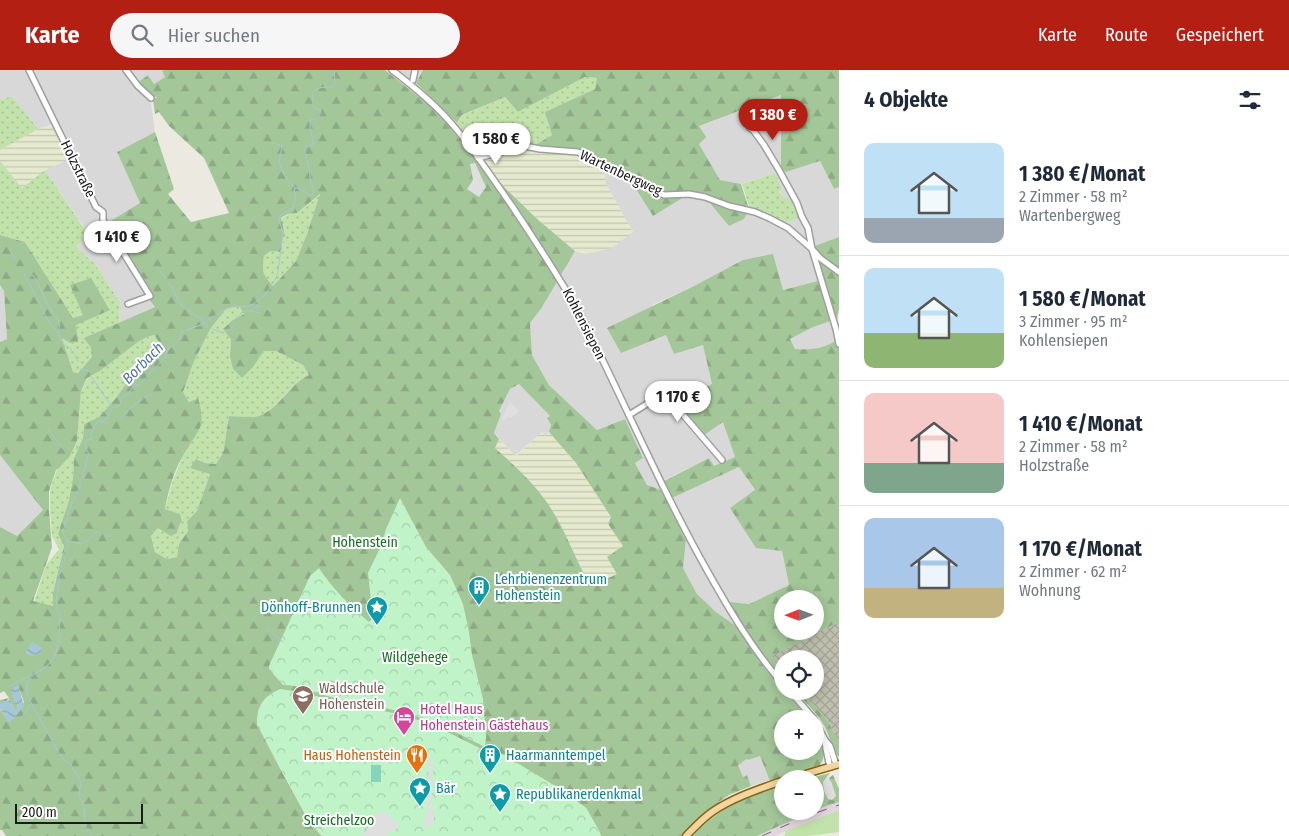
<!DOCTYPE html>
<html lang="de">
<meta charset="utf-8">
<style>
body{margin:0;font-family:"Fira Sans Condensed",sans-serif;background:#f6f6f7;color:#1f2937;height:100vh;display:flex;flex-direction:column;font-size:19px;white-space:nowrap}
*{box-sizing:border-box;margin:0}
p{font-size:16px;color:#747a83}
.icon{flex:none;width:28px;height:28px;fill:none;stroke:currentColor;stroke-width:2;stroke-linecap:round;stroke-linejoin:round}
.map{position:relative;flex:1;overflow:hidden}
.details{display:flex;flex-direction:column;background:#fff;width:450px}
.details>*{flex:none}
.needle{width:32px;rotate:269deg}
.buttons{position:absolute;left:774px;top:520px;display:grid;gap:10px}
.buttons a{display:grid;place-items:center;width:50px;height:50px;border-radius:50%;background:#fff;box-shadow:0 2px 12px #0003;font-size:25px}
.scale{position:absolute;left:15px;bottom:12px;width:128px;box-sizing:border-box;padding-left:5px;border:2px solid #1b1b1b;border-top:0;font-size:14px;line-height:18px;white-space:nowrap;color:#1b1b1b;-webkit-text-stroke:4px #fff;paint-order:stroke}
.price{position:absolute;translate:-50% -42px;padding:0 11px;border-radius:18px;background:#fff;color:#222;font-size:16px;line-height:32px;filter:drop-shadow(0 1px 2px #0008)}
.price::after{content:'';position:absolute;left:50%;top:30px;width:15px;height:11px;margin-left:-8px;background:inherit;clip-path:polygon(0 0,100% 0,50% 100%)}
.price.active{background:#b31f13;color:#fff}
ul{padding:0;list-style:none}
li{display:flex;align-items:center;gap:15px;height:125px;padding:0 25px}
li+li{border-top:1px solid #e0e1e3}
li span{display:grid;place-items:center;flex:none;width:140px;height:100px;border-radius:10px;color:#555}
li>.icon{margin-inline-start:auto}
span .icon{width:60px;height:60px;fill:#fffc;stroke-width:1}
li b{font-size:21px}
h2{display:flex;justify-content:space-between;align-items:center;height:60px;padding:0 25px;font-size:21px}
header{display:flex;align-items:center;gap:30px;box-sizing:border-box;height:70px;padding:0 25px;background:#b31f13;color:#fff}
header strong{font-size:24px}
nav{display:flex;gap:28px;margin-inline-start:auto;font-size:18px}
.search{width:350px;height:45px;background:#f6f6f7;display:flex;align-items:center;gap:12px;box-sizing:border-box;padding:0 18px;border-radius:28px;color:#747a83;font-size:19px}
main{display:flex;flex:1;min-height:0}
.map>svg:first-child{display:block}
</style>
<header>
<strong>Karte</strong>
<div class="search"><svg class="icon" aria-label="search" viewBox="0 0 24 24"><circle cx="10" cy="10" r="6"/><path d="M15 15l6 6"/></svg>Hier suchen</div>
<nav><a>Karte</a><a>Route</a><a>Gespeichert</a></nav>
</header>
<main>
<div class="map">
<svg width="839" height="766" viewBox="0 0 839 766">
<defs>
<pattern id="construction-cross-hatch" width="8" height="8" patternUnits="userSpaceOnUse" patternTransform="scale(1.25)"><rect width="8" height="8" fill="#bebfae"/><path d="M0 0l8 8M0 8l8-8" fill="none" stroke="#a3a495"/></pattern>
<pattern id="farmland-rules" width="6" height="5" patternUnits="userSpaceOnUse" patternTransform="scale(1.25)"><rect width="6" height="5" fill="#e5e9ce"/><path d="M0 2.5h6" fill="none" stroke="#c4c7b0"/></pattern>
<pattern id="grass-dots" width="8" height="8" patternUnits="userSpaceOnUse" patternTransform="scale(1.25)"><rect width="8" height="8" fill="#c2e2ab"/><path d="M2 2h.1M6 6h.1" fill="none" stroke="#a6c193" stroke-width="1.8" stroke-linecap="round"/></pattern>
<pattern id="forest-firs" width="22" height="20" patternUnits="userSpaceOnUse" patternTransform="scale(1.25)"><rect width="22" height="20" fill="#a4c79a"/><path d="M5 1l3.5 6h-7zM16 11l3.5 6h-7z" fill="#8daa84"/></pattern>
<pattern id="park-crowns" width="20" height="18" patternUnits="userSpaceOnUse" patternTransform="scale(1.25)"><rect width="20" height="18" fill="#c1f3c9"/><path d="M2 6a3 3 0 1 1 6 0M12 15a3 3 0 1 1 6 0" fill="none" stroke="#a5d0ac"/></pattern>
<pattern id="water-waves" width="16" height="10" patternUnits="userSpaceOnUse" patternTransform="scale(1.25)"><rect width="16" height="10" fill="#a6c7d5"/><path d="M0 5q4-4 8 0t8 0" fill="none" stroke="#8eaab6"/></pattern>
</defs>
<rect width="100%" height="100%" fill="#ece9e1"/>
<g fill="#d9d8d8">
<polygon points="0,0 165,0 162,2 165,7 154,14 148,5 134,15 151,34 155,62 117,82 140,133 139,208 141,219 155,237 119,253 120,232 95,194 76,177 88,163 45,100 57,94 56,53 38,59 12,26 0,30"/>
<polygon points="399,0 423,0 416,13"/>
<polygon points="782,25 786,102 820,91 834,119 839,117 839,167 809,178 818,211 783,220 696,215 652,235 666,265 703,274 713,314 677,333 723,351 735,387 714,397 709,388 664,410 672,428 739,397 755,421 731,438 782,481 789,515 749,534 731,532 737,545 736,556 716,542 697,524 683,498 686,470 661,420 647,415 635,393 643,387 625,349 597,360 549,315 532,285 530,253 541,239 575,181 586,184 633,162 606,114 604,96 685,126 707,129 783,154 804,145 783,128 779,120 782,119 775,103 741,114 720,110 699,74 699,56"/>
<polygon points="0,215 4,221 7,269 0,272"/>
<polygon points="837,249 839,269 830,275 812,280 795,279 790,269 813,257"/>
<polygon points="519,314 550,346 552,355 549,362 545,366 542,362 515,386 494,363 501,344 499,341 510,319"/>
<polygon points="0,385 43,440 17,466 0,457"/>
<polygon points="760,685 770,710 751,716 747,705 743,707 738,695 741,693 741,692 747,689 748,690"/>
</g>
<polygon fill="#e4d4e0" points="839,732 839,740 818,748 775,766 757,766 806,744"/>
<polygon fill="url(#construction-cross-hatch)" points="839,552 839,673 828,651 802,621 815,621 815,589 782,589 782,599 771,586"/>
<g fill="url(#farmland-rules)">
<polygon points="53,54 70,89 45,100 22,119 0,91 0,80 38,59"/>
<polygon points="513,79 531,79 578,84 604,96 606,114 633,162 612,178 586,184 575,181 536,148 497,110 481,87"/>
<polygon points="542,362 545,366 549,362 576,393 611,447 609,454 623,476 618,504 590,517 561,457 548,434 518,399 495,378 499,369 516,386"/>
</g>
<g fill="url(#grass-dots)">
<polygon points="585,7 598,8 595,19 546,42 552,65 532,77 531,79 513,79 481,87 473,86 449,56 457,53 463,45 505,27 518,42"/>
<polygon points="12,26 38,59 0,80 0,30"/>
<polygon points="0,91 22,118 45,100 88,164 76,177 95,194 120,232 119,253 85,268 91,278 93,287 78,303 73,302 62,268 75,255 110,239 90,208 83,245 73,248 25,172 0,165"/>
<polygon points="775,103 782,119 779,121 783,128 791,129 793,136 796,135 800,147 783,154 750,139 742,114"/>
<path d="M321,124L307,164L296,191L273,216C262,204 262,201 264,186L270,181L281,182L284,165L281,149L287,144L297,143Z"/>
<path d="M239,236L244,244L233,250L231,269L230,286L253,297L264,281H276L303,295L309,305C288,314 281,337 261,345C252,349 239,346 229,346L223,383L216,394L205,393L196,389L210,404L197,441L187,451L188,461L179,474L177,487L167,489L155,482L151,466L158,458H178L182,451L180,444L165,439L172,413L182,388L201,355L197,328L189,332L183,322L194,291L211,258L226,239Z"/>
<polygon points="154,265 163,278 150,294 130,308 116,328 99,347 84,354 83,368 74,388 73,408 69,430 58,464 64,476 53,523 53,537 34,532 46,495 59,479 52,466 50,439 50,421 53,410 57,400 70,386 77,371 81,321 88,308 100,301 138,272 147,267"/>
</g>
<g fill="url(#forest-firs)" fill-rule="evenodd">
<path d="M165,0H385L430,36L449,56L473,86L497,110L536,148L575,181L541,239L530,253L532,285L549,315L597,360L625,349L643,388L635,393L647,415L661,420L686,470L683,498L697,524L716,542L736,556L766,600L782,619V621H785L809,649H782V681H815V658C820,669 829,686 819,696L776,710L775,709L770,711L760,686L748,690L747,689L742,692V693L738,695L743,707L747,705L751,716L729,725L720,731L683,766H601L598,759L586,738L504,685L481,679L435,656L402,645L327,630L307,623L257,654L281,700L310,753L322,766H6L2,760H0V630L9,628L4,621L0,623V457L17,466L43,440L0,385V272L7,269L4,221L0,215V165L25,172L73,248L83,245L70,215L91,208L110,240L76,255L78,272L70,273L62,268L73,302L78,303L92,287L91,278L84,268L155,237L141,219L139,208L104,155L140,133L117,82L155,62L174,119L168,124L191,152L229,143L204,88L169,56L159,42L155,44L153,30L157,27L150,25L137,13L148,5L154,14L165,7L162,1ZM320,124L307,164L296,191L273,216C262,204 262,201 264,186L270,181L281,182L283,168L285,166L281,148L287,144L297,143ZM239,236L244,244L233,250L223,259L231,269L230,286L233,299L242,308L253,297L264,281H276L303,295L309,305C289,314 281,337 261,345C252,349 239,346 229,346L223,383L216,394L205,393L196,389L190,398L210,404L197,441L187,451L188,461L179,474L177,487L167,489L155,482L151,466L158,458L171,466L177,463L178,458L182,451L180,444L165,439C168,421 174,401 183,386C187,378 199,362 201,355C203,348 200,334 198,328L189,332L183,322L194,291L211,258L226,239ZM154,265L163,278L150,294L130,308L116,328L99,347L84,354L83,368L74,388L73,408L69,430L58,464L64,476L53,523V536L33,531L52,477L49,440V421L56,400L59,398L70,386L77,371L81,321L87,308L100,301L138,272L147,267ZM519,314L550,346L547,348L551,355L549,362L576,393L611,447L608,454L623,476L607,487L617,504L591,516C575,490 566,460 548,434C534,413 514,395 495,378L499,369L494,363L501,344L499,341L510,319ZM20,621L24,632L8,651L0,639L8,629L10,630L15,640L17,639Z"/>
<polygon points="423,0 839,0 839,117 834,119 820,91 786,102 781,98 781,25 699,56 706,67 699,74 720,110 741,114 749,139 744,149 729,156 705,127 689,124 653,146 631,111 578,82 532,77 552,65 545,42 595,19 597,8 585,7 518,42 505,27 462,45 457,53 436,32 416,13"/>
<path d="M839,167V239L837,249L813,257L790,269L795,279C813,280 823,279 839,269V552L772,586L782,599V608C763,585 743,560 730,532L749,534L789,515L782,481L756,478L730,438L755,420L739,397L672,428L664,411L709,388L714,396L735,387L723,352L704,365L677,332L712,314L703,275L674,284L666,265L621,283L607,258L696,215L743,190L773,184L783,220L818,211L809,178ZM782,529H815V561H782Z"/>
<path d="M795,621H802L828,651L839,673V687C831,679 830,665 824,655C816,642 805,632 795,621Z"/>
<path d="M830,703C823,711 822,716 826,725L830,711L829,708L833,705L839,719V732L815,740V709H807Z"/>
<path d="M782,716V741H813L757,766H693C715,739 750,726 782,716Z"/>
</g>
<g fill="url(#park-crowns)">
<path d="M400,428L426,477L450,505L463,534L469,562L472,585L483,629L486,667L485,677C465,667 444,656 422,648C393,638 361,634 331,627C315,623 300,615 283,615L269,599V596L310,506L319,498C331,517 352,538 369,552L373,548L368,503L382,474L386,459Z"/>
<path d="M280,619L307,623L327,630L402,645L435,656L481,679L504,685L562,720L586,738L598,759L601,766H322L310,753L281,700L257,654C257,635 263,627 280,619Z"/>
</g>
<polygon fill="#c2e2ab" points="839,740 839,762 807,766 782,766 785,765 785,761"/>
<rect fill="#86d4bc" x="371" y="695" width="10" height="17"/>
<g fill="#dfdfdf">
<polygon points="475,93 486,117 479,127 467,119 473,110 470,94"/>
<polygon points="510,332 519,341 511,348 507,347 504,351 502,349"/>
<polygon points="429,686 431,686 433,698 431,739 434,740 434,754 425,757 423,755 427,741"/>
<polygon points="826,708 829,708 830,711 831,711 836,726 832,730 828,729 824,720 823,712"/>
<polygon points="379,742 385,742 401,758 394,759 388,763 387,766 362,766"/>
</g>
<g fill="url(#water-waves)">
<path d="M32,572L42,578C39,587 33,588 25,583Z"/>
<polygon points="19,614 20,621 24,636 11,652 8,652 0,638 0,634 4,631 10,630 15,639 17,639 18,634 15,634 11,620"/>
</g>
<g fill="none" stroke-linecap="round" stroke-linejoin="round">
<g stroke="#a6c7d5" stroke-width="1">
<polyline points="273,73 282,76 279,92 285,106 295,118"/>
<polyline points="10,180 15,188"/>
<polyline points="157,197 165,208"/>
<polyline points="24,203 51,256 57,261 63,274 70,278 73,283"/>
<polyline points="31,205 34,206 47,233 58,251 60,256 58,260"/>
<polyline points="169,213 181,235 190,241 197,247 202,247 204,253 208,258"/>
<polyline points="267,239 270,241"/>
<polyline points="250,241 259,243"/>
<polyline points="240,247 240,244 243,241 250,241 257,236 262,237"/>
<polyline points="212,259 224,263"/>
<polyline points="227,262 231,259 232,257"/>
<polyline points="75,286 78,292"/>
<polyline points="80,299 83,300 87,300 88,301"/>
<polyline points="90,305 112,337"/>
<path d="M121,348C130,338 140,330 152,323"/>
<polyline points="101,351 107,353"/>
<polyline points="48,359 63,379"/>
<path d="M64,465L63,461L71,435L80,417V411L83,407V401L86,397V390L89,384C86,379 85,376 86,370L92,369L91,363C93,360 93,358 95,355C97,351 104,350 107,349L112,338L120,335L121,328L129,323L132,318L141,313L151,303L165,287L168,280L179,270L181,262L201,255L219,243L227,238L234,236L247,237L252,235L265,225L275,210L278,202L283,162L279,150L280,146L282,144L293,138L296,128L294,121L295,118H298L311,125L313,124C314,117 311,113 310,107C309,97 307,88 304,78L307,75L311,76L313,75C313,66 308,58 311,49H318L321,41L314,38C309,18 316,17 333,17L335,12L334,0"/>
<polyline points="106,466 110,466"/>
<path d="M66,468C71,478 66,476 63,485L65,490L61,494L62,500L59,505V512L56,531L60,549L59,571L55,585L50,593L44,598L34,604L28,611L26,621L31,633L60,685L64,690L71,694L73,699L81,711L79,725L84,737L85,753L86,758L94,766"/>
<path d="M68,471C86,475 83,474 97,462"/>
<polyline points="268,560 283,572"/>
<polyline points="8,617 33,604"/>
<polyline points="21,649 31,633"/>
</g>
<g stroke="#9f9f9f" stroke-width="8">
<g id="minor">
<polyline points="29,0 96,137 103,142 103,150 150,226 128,234"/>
<polyline points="126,0 138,16 151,28"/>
<path d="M392,0C413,16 434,33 451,53C474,79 492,108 512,136C536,172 560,208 581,246C624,331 661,419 708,502C730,541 753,580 782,613"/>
<polyline points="413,10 415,0"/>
<polyline points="750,58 753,60 764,75 779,100 797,133 802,147 808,158 812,179 836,259 839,274"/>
<polyline points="478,88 524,76 540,79 578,82 602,93 628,107 664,125 689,124 705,127 729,136 755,142 769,148 788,158 812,179 820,188 839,202"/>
<polyline points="629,345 658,327 667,326 722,390"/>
<polyline points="790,621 814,649"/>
<polyline points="815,651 825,670 830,676 836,695"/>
<polyline points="825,671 826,679 830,697"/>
</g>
</g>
<g stroke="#84660e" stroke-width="9">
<g id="major">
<polyline points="789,709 839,694"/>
<path d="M686,766C694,758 702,749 712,742C732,728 759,719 782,711"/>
</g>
</g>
<use href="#minor" stroke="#fff" stroke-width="5"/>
<use href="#major" stroke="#f2d5a0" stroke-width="6"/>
<polyline stroke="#696969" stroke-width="1" stroke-dasharray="10 10" stroke-linecap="butt" points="762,766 804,747 839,735"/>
</g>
<defs>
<g id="building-pin" transform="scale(1.125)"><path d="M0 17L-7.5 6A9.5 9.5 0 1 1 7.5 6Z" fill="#0f9aa8" stroke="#fff"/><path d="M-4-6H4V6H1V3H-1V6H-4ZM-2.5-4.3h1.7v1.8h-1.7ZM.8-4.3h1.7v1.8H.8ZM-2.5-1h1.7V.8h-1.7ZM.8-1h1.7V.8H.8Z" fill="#fff"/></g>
<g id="sight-pin" transform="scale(1.125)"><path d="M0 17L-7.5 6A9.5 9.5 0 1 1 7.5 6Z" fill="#0f9aa8" stroke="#fff"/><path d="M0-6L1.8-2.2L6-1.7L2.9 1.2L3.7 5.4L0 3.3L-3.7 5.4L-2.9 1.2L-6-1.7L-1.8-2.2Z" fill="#fff"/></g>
<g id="school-pin" transform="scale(1.125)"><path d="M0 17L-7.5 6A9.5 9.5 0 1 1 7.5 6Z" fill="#8d6e63" stroke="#fff"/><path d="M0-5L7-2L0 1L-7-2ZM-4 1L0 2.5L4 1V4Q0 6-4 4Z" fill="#fff"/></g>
<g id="hotel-pin" transform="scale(1.125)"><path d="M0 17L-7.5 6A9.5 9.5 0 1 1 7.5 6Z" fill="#d1479c" stroke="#fff"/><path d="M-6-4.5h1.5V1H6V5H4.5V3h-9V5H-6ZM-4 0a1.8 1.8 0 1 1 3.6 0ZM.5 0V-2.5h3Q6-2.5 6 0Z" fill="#fff"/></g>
<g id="restaurant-pin" transform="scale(1.125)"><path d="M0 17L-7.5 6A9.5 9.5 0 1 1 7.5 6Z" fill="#e8710a" stroke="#fff"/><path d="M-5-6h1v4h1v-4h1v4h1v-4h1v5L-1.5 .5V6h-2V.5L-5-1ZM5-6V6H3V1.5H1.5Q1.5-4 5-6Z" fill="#fff"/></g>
</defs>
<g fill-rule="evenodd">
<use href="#building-pin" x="479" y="517"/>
<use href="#sight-pin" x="377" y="537"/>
<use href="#school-pin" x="303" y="626"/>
<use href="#hotel-pin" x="404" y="647"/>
<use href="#restaurant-pin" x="417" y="685"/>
<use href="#building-pin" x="490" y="685"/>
<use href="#sight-pin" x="420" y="718"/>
<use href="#sight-pin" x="500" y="724"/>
</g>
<g text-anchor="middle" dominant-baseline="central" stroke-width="4" stroke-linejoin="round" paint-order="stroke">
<g font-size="14" fill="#1b1b1b" stroke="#fff">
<text transform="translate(78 99) rotate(64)">Holzstraße</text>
<text transform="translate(621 103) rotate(25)">Wartenbergweg</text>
<text transform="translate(584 254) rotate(63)">Kohlensiepen</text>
</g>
<g font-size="14" fill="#156d23" stroke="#fff">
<text x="365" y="472">Hohenstein</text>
<text x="415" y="587">Wildgehege</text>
<text x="339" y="750">Streichelzoo</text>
</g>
<g font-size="14" fill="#0d838f" stroke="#fff" text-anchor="start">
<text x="495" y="509">Lehrbienenzentrum<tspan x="495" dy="16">Hohenstein</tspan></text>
<text x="361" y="537" text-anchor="end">Dönhoff-Brunnen</text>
<text x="506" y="685">Haarmanntempel</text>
<text x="436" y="718">Bär</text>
<text x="516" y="724">Republikanerdenkmal</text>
</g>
<g font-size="14" fill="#785e54" stroke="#fff" text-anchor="start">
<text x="319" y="618">Waldschule<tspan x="319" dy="16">Hohenstein</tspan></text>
</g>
<g font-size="14" fill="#b23c85" stroke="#fff" text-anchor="start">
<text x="420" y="639">Hotel Haus<tspan x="420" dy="16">Hohenstein Gästehaus</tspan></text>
</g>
<g font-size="14" fill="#c56008" stroke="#fff" text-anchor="end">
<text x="401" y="685">Haus Hohenstein</text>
</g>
<g font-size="15" font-style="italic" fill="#5273a0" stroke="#fff">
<text transform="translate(143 293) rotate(-45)">Borbach</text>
</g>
</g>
</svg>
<div class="buttons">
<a><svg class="needle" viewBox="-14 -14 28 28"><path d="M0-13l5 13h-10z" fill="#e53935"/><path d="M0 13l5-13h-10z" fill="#747a83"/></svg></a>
<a><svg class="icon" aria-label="locate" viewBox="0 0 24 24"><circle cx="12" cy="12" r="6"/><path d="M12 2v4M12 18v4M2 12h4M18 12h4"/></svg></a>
<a>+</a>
<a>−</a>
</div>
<div class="scale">200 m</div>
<b class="price active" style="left:773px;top:71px">1 380 €</b>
<b class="price" style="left:496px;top:95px">1 580 €</b>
<b class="price" style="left:117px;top:193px">1 410 €</b>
<b class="price" style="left:678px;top:353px">1 170 €</b>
</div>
<section class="details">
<h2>4 Objekte<svg class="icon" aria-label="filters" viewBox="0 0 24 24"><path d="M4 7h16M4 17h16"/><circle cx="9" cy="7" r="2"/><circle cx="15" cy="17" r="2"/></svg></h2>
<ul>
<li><span style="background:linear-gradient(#bfe0f5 75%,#9aa5b1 0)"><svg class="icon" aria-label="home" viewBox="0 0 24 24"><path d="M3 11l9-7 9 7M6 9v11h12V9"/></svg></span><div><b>1 380 €/Monat</b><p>2 Zimmer · 58 m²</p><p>Wartenbergweg</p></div></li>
<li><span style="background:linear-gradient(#bfe0f5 65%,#8fb573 0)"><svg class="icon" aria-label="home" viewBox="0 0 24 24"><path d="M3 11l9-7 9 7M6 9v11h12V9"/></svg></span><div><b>1 580 €/Monat</b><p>3 Zimmer · 95 m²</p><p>Kohlensiepen</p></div></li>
<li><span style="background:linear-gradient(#f6c9c9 70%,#7fa58c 0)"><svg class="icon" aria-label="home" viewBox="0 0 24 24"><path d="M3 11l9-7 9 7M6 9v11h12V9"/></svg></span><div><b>1 410 €/Monat</b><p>2 Zimmer · 58 m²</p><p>Holzstraße</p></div></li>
<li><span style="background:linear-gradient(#a9c7e8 70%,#c2b280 0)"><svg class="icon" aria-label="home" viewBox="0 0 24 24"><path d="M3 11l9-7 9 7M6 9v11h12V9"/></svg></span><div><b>1 170 €/Monat</b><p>2 Zimmer · 62 m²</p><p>Wohnung</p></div></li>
</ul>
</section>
</main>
